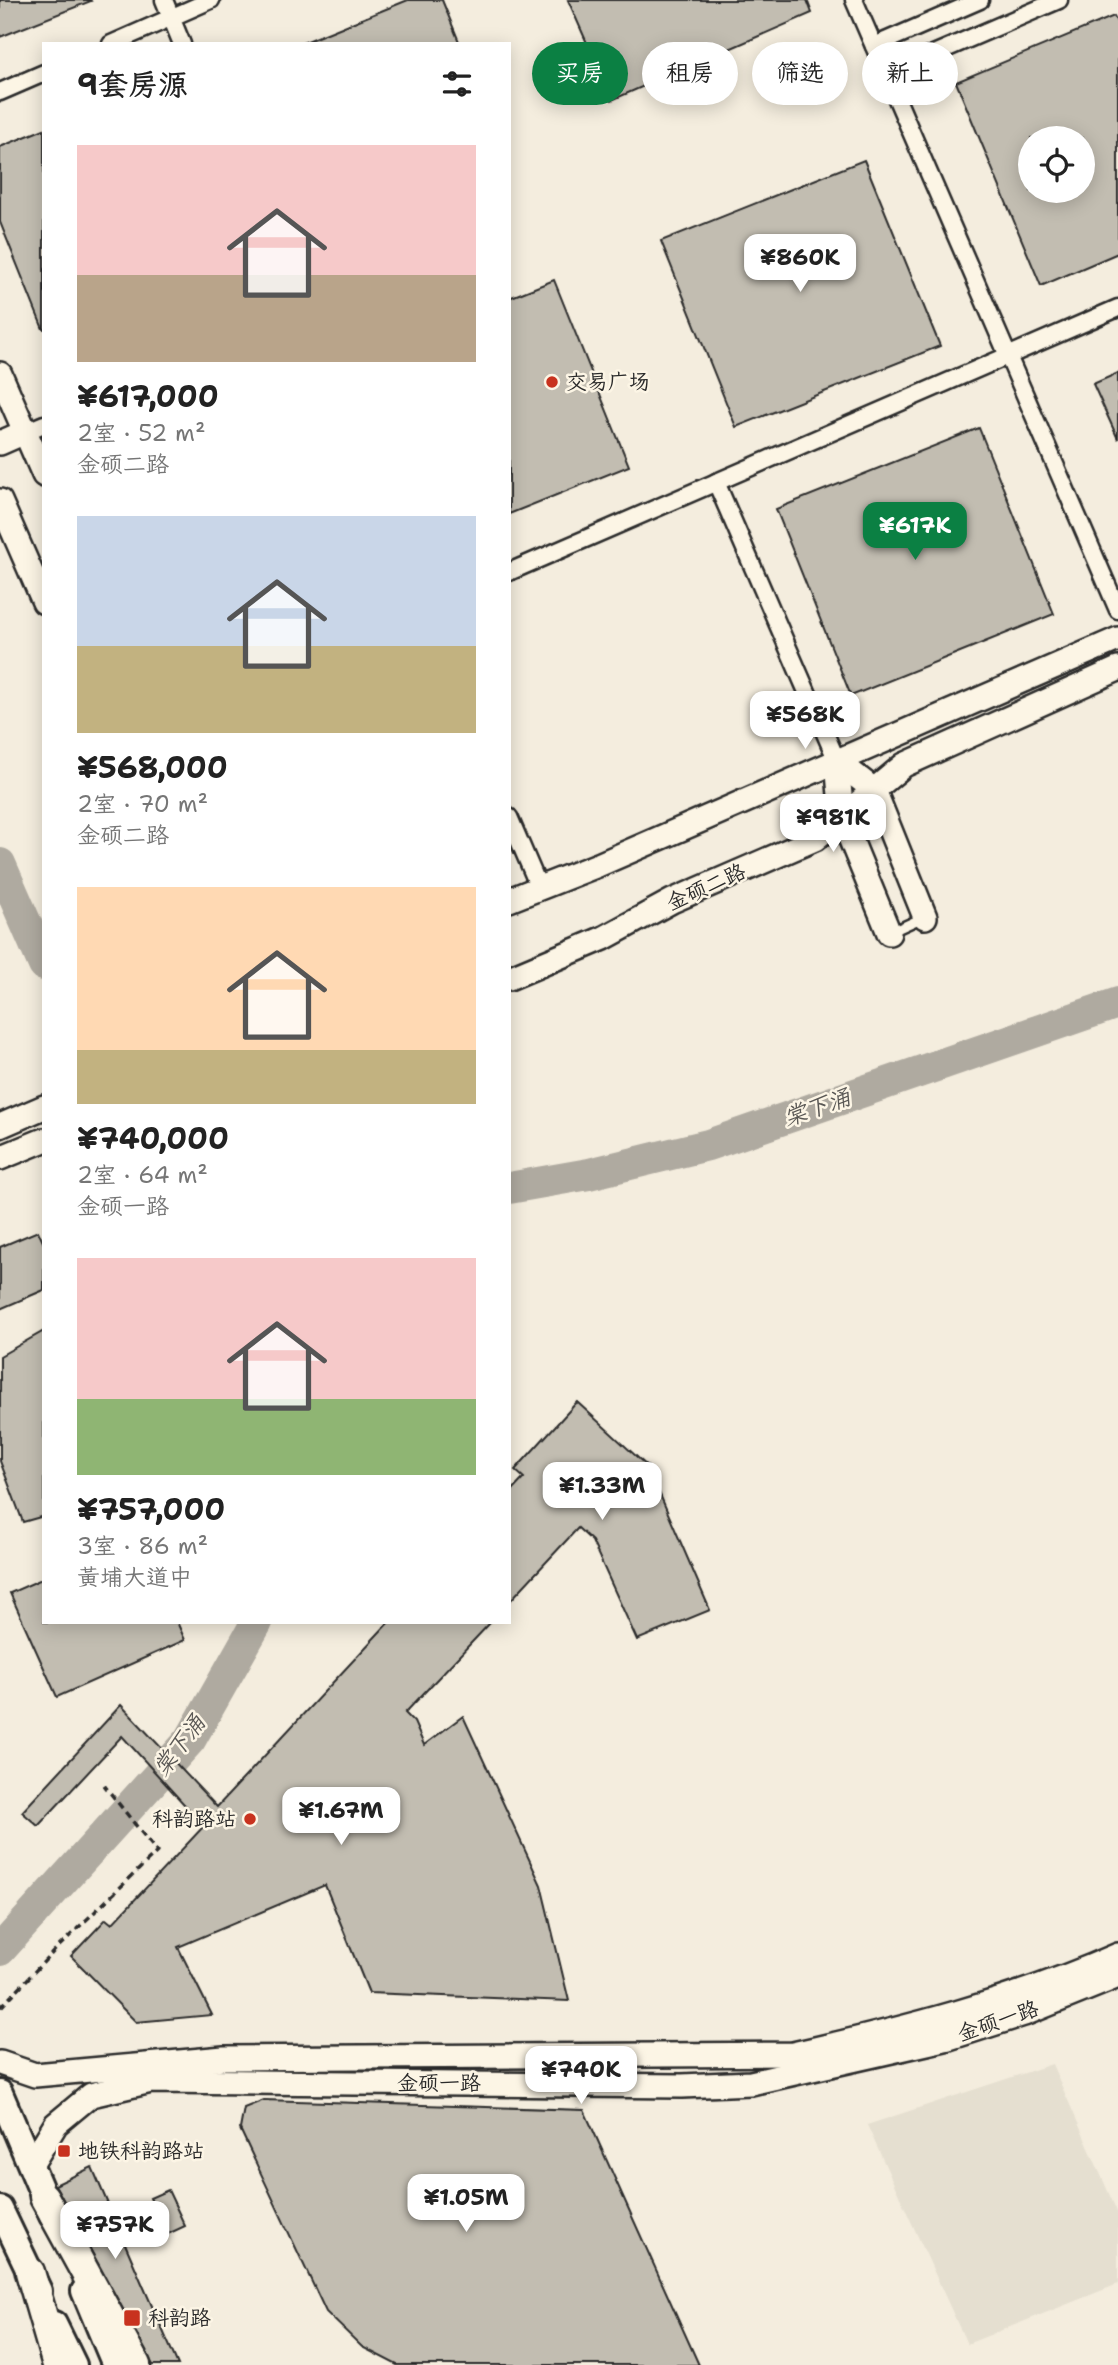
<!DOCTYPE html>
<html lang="zh">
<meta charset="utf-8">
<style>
body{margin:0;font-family:"Shantell Sans","LXGW WenKai TC",sans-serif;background:#f6f6f6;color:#222;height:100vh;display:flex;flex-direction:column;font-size:26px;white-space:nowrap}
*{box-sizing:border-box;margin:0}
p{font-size:23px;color:#767676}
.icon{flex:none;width:38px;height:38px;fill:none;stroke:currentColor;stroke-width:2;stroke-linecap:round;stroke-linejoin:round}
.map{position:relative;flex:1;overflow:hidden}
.panel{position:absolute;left:42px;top:42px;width:469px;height:1582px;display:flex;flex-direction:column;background:#fff;border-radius:0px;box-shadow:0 4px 18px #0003}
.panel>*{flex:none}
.guide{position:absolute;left:532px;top:42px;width:480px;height:63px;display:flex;gap:14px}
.buttons{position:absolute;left:1018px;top:126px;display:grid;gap:14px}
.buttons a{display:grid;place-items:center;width:77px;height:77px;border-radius:50%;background:#fff;box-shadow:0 4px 18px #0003;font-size:35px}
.price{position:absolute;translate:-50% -60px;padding:0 16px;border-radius:14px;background:#fff;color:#222;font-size:23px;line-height:46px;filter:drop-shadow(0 2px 4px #0008)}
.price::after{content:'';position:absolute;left:50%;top:42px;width:21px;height:16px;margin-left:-10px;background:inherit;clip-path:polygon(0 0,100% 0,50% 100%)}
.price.active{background:#0b8043;color:#fff}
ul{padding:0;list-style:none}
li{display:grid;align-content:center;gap:14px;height:371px;padding:0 35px}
li span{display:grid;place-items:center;height:217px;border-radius:0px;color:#555}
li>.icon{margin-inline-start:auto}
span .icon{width:126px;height:126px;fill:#fffc;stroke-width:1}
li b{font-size:30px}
h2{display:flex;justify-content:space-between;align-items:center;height:84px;padding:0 35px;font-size:30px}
.tag{padding:0 24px;border-radius:32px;background:#fff;box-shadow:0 4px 18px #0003;font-size:24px;line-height:63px}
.tag.active{background:#0b8043;color:#fff}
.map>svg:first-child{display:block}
</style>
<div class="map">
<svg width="1118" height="2365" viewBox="0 0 1118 2365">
<rect width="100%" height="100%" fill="#f4edde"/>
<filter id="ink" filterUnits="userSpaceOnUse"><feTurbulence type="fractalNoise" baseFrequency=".0143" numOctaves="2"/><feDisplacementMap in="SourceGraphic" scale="14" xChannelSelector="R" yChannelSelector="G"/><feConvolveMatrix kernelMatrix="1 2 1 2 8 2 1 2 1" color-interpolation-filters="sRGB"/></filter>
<g filter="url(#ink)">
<polygon fill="#e5dfd0" points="1052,2064 1118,2214 1118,2284 967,2344 867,2125"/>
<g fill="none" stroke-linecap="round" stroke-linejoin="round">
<g stroke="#afaaa0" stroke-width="32">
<polyline points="0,864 44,965"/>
<polyline points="509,1188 589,1174 708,1145 1118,1003"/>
<polyline points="0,1950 190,1740 257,1622"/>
</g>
</g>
<g fill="#c2bdb1" stroke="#2b2b2b" stroke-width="2" fill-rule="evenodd">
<polygon points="0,0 90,0 91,1 0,37"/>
<polygon points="408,0 442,0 460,44 300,44"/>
<polygon points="568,0 807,0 812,13 612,100"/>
<path d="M1114,16L1118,24V253L1041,286L956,82ZM1031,138H1083V191H1031Z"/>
<polygon points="44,129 44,329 43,329 0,222 0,147"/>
<polygon points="864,160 940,346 736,427 661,241"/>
<polygon points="554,280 629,466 509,514 509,298"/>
<polygon points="1118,373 1118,439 1093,384"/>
<polygon points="979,428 1054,614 851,696 776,509"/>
<polygon points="38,1231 44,1244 44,1290 0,1309 0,1247"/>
<polygon points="44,1331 44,1516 23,1522 0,1461 0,1356"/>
<polygon points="577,1402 648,1467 710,1610 637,1640 592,1541 578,1528 509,1602 509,1494 524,1478 515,1470"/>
<polygon points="44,1578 44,1622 177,1622 185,1640 57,1697 10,1593"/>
<polygon points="389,1622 491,1622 405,1713 414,1722 424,1745 463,1716 541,1885 569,2001 369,1993 325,1885 178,1947 212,2015 136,2022 71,1956 106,1919 112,1924 204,1826 122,1736 38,1826 22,1812 121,1705 217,1807"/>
<polygon points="264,2100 584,2110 699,2365 397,2365 362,2347 326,2312 240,2129 244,2108"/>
<polygon points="92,2167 141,2281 178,2365 153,2365 55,2185"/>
<polygon points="168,2190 185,2226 168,2234 150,2198"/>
</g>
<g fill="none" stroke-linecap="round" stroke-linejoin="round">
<g stroke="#2b2b2b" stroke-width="13">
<polyline id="lane" points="891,932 924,917"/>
</g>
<g stroke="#2b2b2b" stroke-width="21">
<g id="street">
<polyline points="164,0 182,44"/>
<polyline points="854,0 1118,610"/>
<polyline points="111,44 211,0"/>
<polyline points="874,46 980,0"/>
<polyline points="887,74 1059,0"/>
<polyline points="0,92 44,73"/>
<polyline points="25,432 44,424"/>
<polyline points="716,482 837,761"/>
<polyline points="509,572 1118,308"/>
<polyline points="509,817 539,887"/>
</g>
</g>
<g stroke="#2b2b2b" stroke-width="28">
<g id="secondary">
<polyline points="0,374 44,475"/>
<polyline points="0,443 25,432"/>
<polyline points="0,501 44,602"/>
<polyline points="837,761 874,790 925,917"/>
<polyline points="837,761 842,818 889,933"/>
<polyline points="509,900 598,865 1118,639"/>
<polyline points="509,978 604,938 672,901 815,839 904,765 1118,669"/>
<polyline points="0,1126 44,1107"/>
<polyline points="0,1158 44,1140"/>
<path d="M0,2063L35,2075L224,2058L793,2054C904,2029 1014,2001 1118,1955"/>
<polyline points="31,2165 56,2124 91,2095 151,2081 682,2086 751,2083 949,2038 1024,2014 1118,1976"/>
</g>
</g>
<g stroke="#2b2b2b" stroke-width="30">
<g id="primary">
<polyline points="0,2093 52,2216"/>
<polyline points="0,2209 39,2291"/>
<polyline points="84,2291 115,2365"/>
<polyline points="54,2324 74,2365"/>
</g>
</g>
<g stroke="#2b2b2b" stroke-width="33">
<g id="highway">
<polyline points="44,2197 136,2365"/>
<polyline points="30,2272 57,2365"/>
</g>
</g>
<polyline stroke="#2b2b2b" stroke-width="3.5" stroke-dasharray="7 5" stroke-linecap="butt" points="1,2007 54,1951 157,1852 104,1785"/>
<use href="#lane" stroke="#fcf5e5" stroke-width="8"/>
<use href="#street" stroke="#fcf5e5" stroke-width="16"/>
<use href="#secondary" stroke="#fcf5e5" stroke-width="23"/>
<use href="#primary" stroke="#fcf5e5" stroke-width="24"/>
<use href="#highway" stroke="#fcf5e5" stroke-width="28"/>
</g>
</g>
<g fill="#c8321e" stroke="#fcf5e5" stroke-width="2.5">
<circle cx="552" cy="382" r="7"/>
<circle cx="250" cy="1819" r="7"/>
<rect x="57" y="2144" width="14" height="14" rx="3.5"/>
<rect x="123" y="2309" width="18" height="18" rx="3.5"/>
</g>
<g text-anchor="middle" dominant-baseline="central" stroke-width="5" stroke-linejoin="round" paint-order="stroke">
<g font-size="21" fill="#2b2b2b" stroke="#fcf5e5" text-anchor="start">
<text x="566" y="382">交易广场</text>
<text x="236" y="1819" text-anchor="end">科韵路站</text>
<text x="78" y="2151">地铁科韵路站</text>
<text x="148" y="2318">科韵路</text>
</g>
<g font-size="21" fill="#2b2b2b" stroke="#fcf5e5">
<text transform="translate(706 887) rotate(-24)">金硕二路</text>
<text transform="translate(998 2021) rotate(-19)">金硕一路</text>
<text x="439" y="2083">金硕一路</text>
</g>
<g font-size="23" font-style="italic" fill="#595754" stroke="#fcf5e5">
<text transform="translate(817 1107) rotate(-19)">棠下涌</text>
<text transform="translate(179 1745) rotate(-53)">棠下涌</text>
</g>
</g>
</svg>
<div class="buttons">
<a><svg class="icon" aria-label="locate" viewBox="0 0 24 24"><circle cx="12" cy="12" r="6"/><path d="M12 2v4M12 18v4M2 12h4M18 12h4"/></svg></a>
</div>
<b class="price" style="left:800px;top:294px">¥860K</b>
<b class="price active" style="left:915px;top:562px">¥617K</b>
<b class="price" style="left:805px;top:751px">¥568K</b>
<b class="price" style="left:833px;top:854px">¥981K</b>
<b class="price" style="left:602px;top:1522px">¥1.33M</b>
<b class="price" style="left:341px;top:1847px">¥1.67M</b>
<b class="price" style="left:581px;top:2106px">¥740K</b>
<b class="price" style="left:466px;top:2234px">¥1.05M</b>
<b class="price" style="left:115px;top:2261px">¥757K</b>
<div class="guide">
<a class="tag active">买房</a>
<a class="tag">租房</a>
<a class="tag">筛选</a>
<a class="tag">新上</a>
</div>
<section class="panel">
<h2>9套房源<svg class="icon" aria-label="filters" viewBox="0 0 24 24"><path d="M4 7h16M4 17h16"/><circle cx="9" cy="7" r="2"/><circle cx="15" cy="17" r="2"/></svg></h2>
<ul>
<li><span style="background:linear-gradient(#f6c9c9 60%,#b9a48a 0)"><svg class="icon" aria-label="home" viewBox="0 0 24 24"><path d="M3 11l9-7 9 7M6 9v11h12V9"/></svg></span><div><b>¥617,000</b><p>2室 · 52 m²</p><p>金硕二路</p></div></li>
<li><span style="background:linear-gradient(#c9d6e8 60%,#c2b280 0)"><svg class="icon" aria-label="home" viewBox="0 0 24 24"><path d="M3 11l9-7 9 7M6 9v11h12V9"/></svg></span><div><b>¥568,000</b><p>2室 · 70 m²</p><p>金硕二路</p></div></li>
<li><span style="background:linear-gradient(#ffd9b3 75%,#c2b280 0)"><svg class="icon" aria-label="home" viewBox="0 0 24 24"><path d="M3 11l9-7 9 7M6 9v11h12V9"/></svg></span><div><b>¥740,000</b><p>2室 · 64 m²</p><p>金硕一路</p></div></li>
<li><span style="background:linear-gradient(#f6c9c9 65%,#8fb573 0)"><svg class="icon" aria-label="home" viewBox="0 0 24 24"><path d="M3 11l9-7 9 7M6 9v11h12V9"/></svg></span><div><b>¥757,000</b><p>3室 · 86 m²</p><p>黄埔大道中</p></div></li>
</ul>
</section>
</div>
